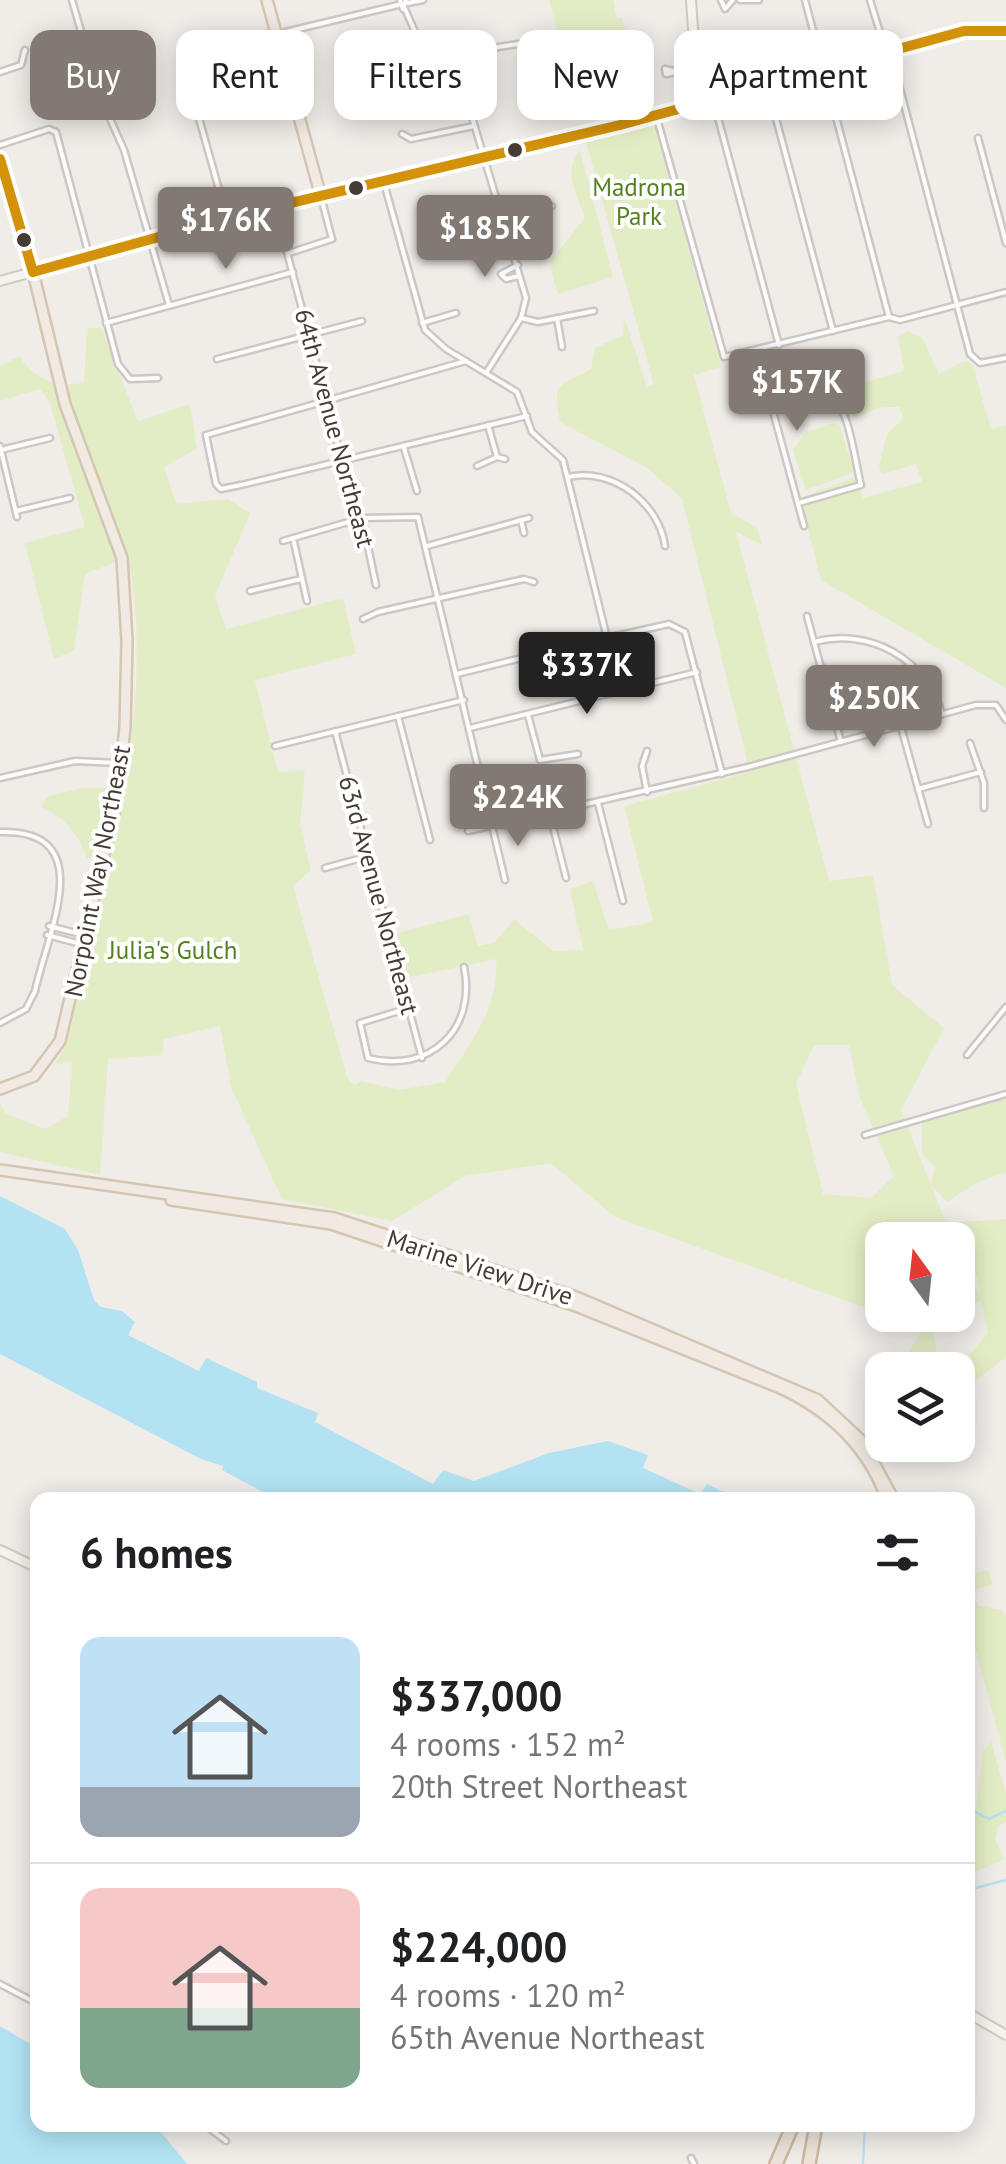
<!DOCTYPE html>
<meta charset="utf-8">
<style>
body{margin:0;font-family:"PT Sans",sans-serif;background:#f2f2f2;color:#202124;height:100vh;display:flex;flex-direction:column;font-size:38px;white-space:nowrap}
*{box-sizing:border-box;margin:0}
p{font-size:32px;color:#757577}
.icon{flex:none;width:55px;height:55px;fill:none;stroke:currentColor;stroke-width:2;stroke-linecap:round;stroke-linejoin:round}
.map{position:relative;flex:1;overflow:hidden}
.sheet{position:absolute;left:30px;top:1492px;width:945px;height:640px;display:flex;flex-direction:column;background:#fff;border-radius:20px;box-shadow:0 5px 25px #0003}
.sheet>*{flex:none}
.banner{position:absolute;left:30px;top:30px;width:948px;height:90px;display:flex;gap:20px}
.needle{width:65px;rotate:345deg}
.controls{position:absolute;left:865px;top:1222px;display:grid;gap:20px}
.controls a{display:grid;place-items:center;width:110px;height:110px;border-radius:20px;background:#fff;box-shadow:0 5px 25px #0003;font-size:50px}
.price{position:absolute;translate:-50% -85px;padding:0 22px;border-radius:10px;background:#827a72;color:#fff;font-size:32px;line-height:65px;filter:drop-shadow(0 2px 5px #0008)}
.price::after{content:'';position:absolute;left:50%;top:60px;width:30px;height:22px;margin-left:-15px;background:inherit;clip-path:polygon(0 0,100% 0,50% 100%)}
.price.active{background:#222;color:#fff}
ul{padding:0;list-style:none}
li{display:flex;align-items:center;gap:30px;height:250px;padding:0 50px}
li+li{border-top:2px solid #e0e0e0}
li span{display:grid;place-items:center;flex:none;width:280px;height:200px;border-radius:20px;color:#555}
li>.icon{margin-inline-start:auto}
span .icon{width:120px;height:120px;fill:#fffc;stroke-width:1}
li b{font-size:42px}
h2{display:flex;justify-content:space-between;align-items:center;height:120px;padding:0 50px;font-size:42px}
.pill{padding:0 35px;border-radius:20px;background:#fff;box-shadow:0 5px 25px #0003;font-size:35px;line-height:90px}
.pill.active{background:#827a72;color:#fff}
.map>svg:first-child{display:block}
</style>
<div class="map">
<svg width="1006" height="2164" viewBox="0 0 1006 2164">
<rect width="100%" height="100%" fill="#f0ece8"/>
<g fill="#e3edc5" fill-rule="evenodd">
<polygon points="549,0 613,0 617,19 622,18 647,108 615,118 603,103 578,110"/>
<polygon points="269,28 286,95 203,117 185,51"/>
<path d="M654,125L721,367L694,375L731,513L757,528L762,545L736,532L829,881L873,875L892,985L944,1028L901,1110L953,1240H882V1314L615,1217L551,1163L465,1176L392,1221L282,1199L231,1087L220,1026L164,1039L162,1055L108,1059L100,1175L0,1152V1103L5,1113L45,1129L68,1116L72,1061L55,1064L66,1046C102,897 159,710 128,557L85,574L74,650L54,659L25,543L85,527L50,403L40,389L0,401V366L19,356C37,381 53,387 84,383L87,328H101L138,421L190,404L197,449L164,467L176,504L228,499L250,513L215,596L226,629L343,598L356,654L255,680L278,772L305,770L300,824L311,870L293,886L348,1080L355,1085L361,1081L399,1090L445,1082C470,1044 500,1007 496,959L402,979L390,935L469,914L478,946L494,943L514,919L553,951L583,950L570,889L593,881L609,930L653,922L624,806L750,772L682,499L649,469L560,422C552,377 559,389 591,369L595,348L623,335L624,317L647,387L654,385L586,142ZM814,1045H849L860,1098L894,1176L871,1198L823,1194L796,1084Z"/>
<path d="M580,151L613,277L558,294L549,263L585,218C577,195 562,171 580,151Z"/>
<polygon points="907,331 922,337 939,374 967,360 973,366 989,422 993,429 1006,425 1006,688 821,580 800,498 855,477 863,498 922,482 916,464 882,474 879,466 887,435 903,418 899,407 882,407 853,418 844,388 901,372 904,369 898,336"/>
<polygon points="834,423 840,426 854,472 806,490 793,450 806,432"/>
<path d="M81,788H107L93,857L87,858C77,832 66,819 42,807L46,797Z"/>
<polygon points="1006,1099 1006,1172 974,1184 947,1202 931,1185 935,1166 922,1155 922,1122"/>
<polygon points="1006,1219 1006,1357 958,1394 958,1370 988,1333 981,1301 958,1307 958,1250 981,1298 977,1278 955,1233 960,1222"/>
<polygon points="933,1326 939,1370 913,1370 907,1354 923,1329"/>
<polygon points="989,1570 992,1585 968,1591 979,1606 1001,1610 1006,1616 1006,1762 974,1643 968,1644 968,1575"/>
<polygon points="991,1742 1006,1793 1006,1822 998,1826 995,1839 1004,1859 968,1875 983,1752"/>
</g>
<g fill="#b3e3f3">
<polygon points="0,1196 65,1229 78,1250 94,1300 101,1307 122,1311 135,1322 128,1335 199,1371 206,1358 257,1382 257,1388 318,1413 315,1422 433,1484 443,1470 474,1481 549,1453 608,1441 648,1455 643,1468 700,1494 707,1484 740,1500 278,1500 222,1470 223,1466 201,1459 0,1354"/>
<polygon points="0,2026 37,2048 38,2125 155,2125 187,2164 0,2164"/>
</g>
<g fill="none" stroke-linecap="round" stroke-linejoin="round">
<g stroke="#b3e3f3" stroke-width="2.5">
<polyline points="968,1808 989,1819 1006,1811"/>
<polyline points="968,1890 1006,1880"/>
<polyline points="863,2164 865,2125"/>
</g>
<g stroke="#cdc8c4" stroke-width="9">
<g id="street">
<polyline points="72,0 99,94 124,150 169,305"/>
<polyline points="400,0 403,9 406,0"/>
<polyline points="721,0 725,9 733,0"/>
<polyline points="740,0 759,0"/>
<polyline points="805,0 889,317"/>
<polyline points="870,0 886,52"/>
<polyline points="408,3 423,0"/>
<polyline points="405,9 423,50 466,97 526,298 521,318 486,373"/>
<polyline points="277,34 398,5"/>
<polyline points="890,51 970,354 980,363 1006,358"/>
<polyline points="0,72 21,65 25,50"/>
<polyline points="186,72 227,218"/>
<polyline points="386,72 423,50"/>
<polyline points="447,73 479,50 518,44"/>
<polyline points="672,73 666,74 665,69 683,73 815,37"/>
<polyline points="767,85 833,331"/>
<polyline points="713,99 779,345"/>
<polyline points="656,115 724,357 889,317 900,320 1006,292"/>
<polyline points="402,134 411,139 474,126"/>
<polyline points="978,138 1006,243"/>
<polyline points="0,145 49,129 56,132 118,364 130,379 158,378"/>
<polyline points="384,183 425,330 446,349 517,392 532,432 563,460 607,638 669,624 685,632 722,774"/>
<polyline points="275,207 352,498 362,518 376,585"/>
<polyline points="502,210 488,218 493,223 503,220"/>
<polyline points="504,216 552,206"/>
<polyline points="289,253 332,239 321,197"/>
<polyline points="518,265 501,274 506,279 519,276"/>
<polyline points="521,318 538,322 594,311"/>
<polyline points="557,318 562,347"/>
<polyline points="106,323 293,272"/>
<polyline points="422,323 456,313"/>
<polyline points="757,352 804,526"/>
<polyline points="217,359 362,321"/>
<polyline points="466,361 206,435 216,484 221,489 241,485 527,416"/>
<path d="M772,407L828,390C850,408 854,458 861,485L799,503"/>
<polyline points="488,425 497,457"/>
<polyline points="0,446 17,517"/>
<polyline points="404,448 417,491"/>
<polyline points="1,450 50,438"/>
<polyline points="477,466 497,457 505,459"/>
<path d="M568,477C613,467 659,503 665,546"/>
<polyline points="16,511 70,498"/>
<polyline points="521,520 524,533"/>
<polyline points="283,541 362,518 418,517 505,880"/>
<polyline points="294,542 307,601"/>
<polyline points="427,546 529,518"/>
<polyline points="250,591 301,579"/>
<polyline points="807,616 841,742"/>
<polyline points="363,619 378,612 524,579 534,582"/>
<path d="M814,642C870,627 926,659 942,714"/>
<polyline points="457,674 562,648"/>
<polyline points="889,689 910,664"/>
<polyline points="528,715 540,760 578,754"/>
<polyline points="398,716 430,840"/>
<polyline points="901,727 928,824"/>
<polyline points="470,728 697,672"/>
<polyline points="335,731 422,1058"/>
<polyline points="970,743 984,783 984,808"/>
<polyline points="275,746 464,700"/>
<polyline points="0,778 75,761 118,763"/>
<polyline points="918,789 981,772"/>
<polyline points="647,792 642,766 647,751"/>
<polyline points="598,803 623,901"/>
<polyline points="550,815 566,878"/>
<polyline points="468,831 748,767 976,705 996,705 1006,720"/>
<path d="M0,832C100,829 48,931 35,991L26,1009L0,1023"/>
<polyline points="325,868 369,856"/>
<polyline points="49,926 84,935"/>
<polyline points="47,935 81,944"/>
<path d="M409,1008L360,1023L368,1058C430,1074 477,1029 464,967"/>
<polyline points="967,1055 1006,1007"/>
<polyline points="865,1135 1006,1094"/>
<polyline points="0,1984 38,2004"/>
<polyline points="205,2125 226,2141"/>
<polyline points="691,2158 694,2164"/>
</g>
</g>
<g stroke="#d1cabf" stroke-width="12">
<g id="secondary">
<polyline points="691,0 693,29 713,99"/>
<polyline points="0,159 33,272 0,281"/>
<polyline points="321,197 620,125 964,31 1006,31"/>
<polyline points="0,1550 38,1568"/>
<polyline points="968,2013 1006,2035"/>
</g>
</g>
<g stroke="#d4c6b3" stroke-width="14">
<g id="primary">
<polyline points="0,1089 34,1076 60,1041 117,800 125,727 127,641 122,558 65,404 33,272 213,221 321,197 267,0"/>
<polyline points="0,1170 334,1218 576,1297 818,1400 862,1441 894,1500"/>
<path d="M171,1200L331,1224L576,1306L778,1387C829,1410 868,1446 887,1500"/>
</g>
</g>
<g stroke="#cbb6a0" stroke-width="16">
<g id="highway">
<polyline points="776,2164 793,2125"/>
<polyline points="809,2164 816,2125"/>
</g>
</g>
<use href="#street" stroke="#fdfcfc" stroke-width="4"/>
<use href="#secondary" stroke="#f6f3ee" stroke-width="8"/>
<use href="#primary" stroke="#f1eae2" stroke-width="9"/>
<use href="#highway" stroke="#ece2d8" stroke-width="11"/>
<g stroke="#fff" stroke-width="18">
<g id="bus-1">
<polyline points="0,159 33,272"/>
<polyline points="33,272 227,218 620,125 964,31 1006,31"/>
</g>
</g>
<use href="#bus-1" stroke="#d4910a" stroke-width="10"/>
</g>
<g fill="#473c33" stroke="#fff" stroke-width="4">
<circle cx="515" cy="150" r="9"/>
<circle cx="356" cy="188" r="9"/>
<circle cx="24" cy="240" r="9"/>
</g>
<g text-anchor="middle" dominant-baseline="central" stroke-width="8" stroke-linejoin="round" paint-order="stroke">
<g font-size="25" fill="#527f20" stroke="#fff">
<text x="639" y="187">Madrona<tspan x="639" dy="29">Park</tspan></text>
<text x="173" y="950">Julia's Gulch</text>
</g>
<g font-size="25" fill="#473c33" stroke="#fff">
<text transform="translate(335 428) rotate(75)">64th Avenue Northeast</text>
<text transform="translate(97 871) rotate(-79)">Norpoint Way Northeast</text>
<text transform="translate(379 895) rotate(75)">63rd Avenue Northeast</text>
<text transform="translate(480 1267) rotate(18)">Marine View Drive</text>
</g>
</g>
</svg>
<div class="controls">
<a><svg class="needle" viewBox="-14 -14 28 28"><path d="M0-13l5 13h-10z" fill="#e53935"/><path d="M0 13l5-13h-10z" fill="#757577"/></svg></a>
<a><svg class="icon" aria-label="layers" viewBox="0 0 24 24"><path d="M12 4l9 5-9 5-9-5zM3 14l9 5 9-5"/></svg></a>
</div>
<b class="price" style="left:226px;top:272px">$176K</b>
<b class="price" style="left:485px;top:280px">$185K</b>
<b class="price" style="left:797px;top:434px">$157K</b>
<b class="price active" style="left:587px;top:717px">$337K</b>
<b class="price" style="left:874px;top:750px">$250K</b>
<b class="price" style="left:518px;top:849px">$224K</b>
<div class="banner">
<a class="pill active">Buy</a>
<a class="pill">Rent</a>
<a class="pill">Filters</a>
<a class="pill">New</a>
<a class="pill">Apartment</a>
</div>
<section class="sheet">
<h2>6 homes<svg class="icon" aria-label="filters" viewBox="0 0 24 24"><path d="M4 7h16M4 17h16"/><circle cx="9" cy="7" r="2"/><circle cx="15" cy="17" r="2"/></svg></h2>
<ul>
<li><span style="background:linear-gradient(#bfe0f5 75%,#9aa5b1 0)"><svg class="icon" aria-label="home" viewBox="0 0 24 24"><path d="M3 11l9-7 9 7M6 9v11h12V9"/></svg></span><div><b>$337,000</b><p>4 rooms · 152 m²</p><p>20th Street Northeast</p></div></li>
<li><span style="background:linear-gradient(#f6c9c9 60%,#7fa58c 0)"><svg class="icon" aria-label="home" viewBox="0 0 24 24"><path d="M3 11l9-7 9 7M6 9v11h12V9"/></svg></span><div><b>$224,000</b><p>4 rooms · 120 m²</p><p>65th Avenue Northeast</p></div></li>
</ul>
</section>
</div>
